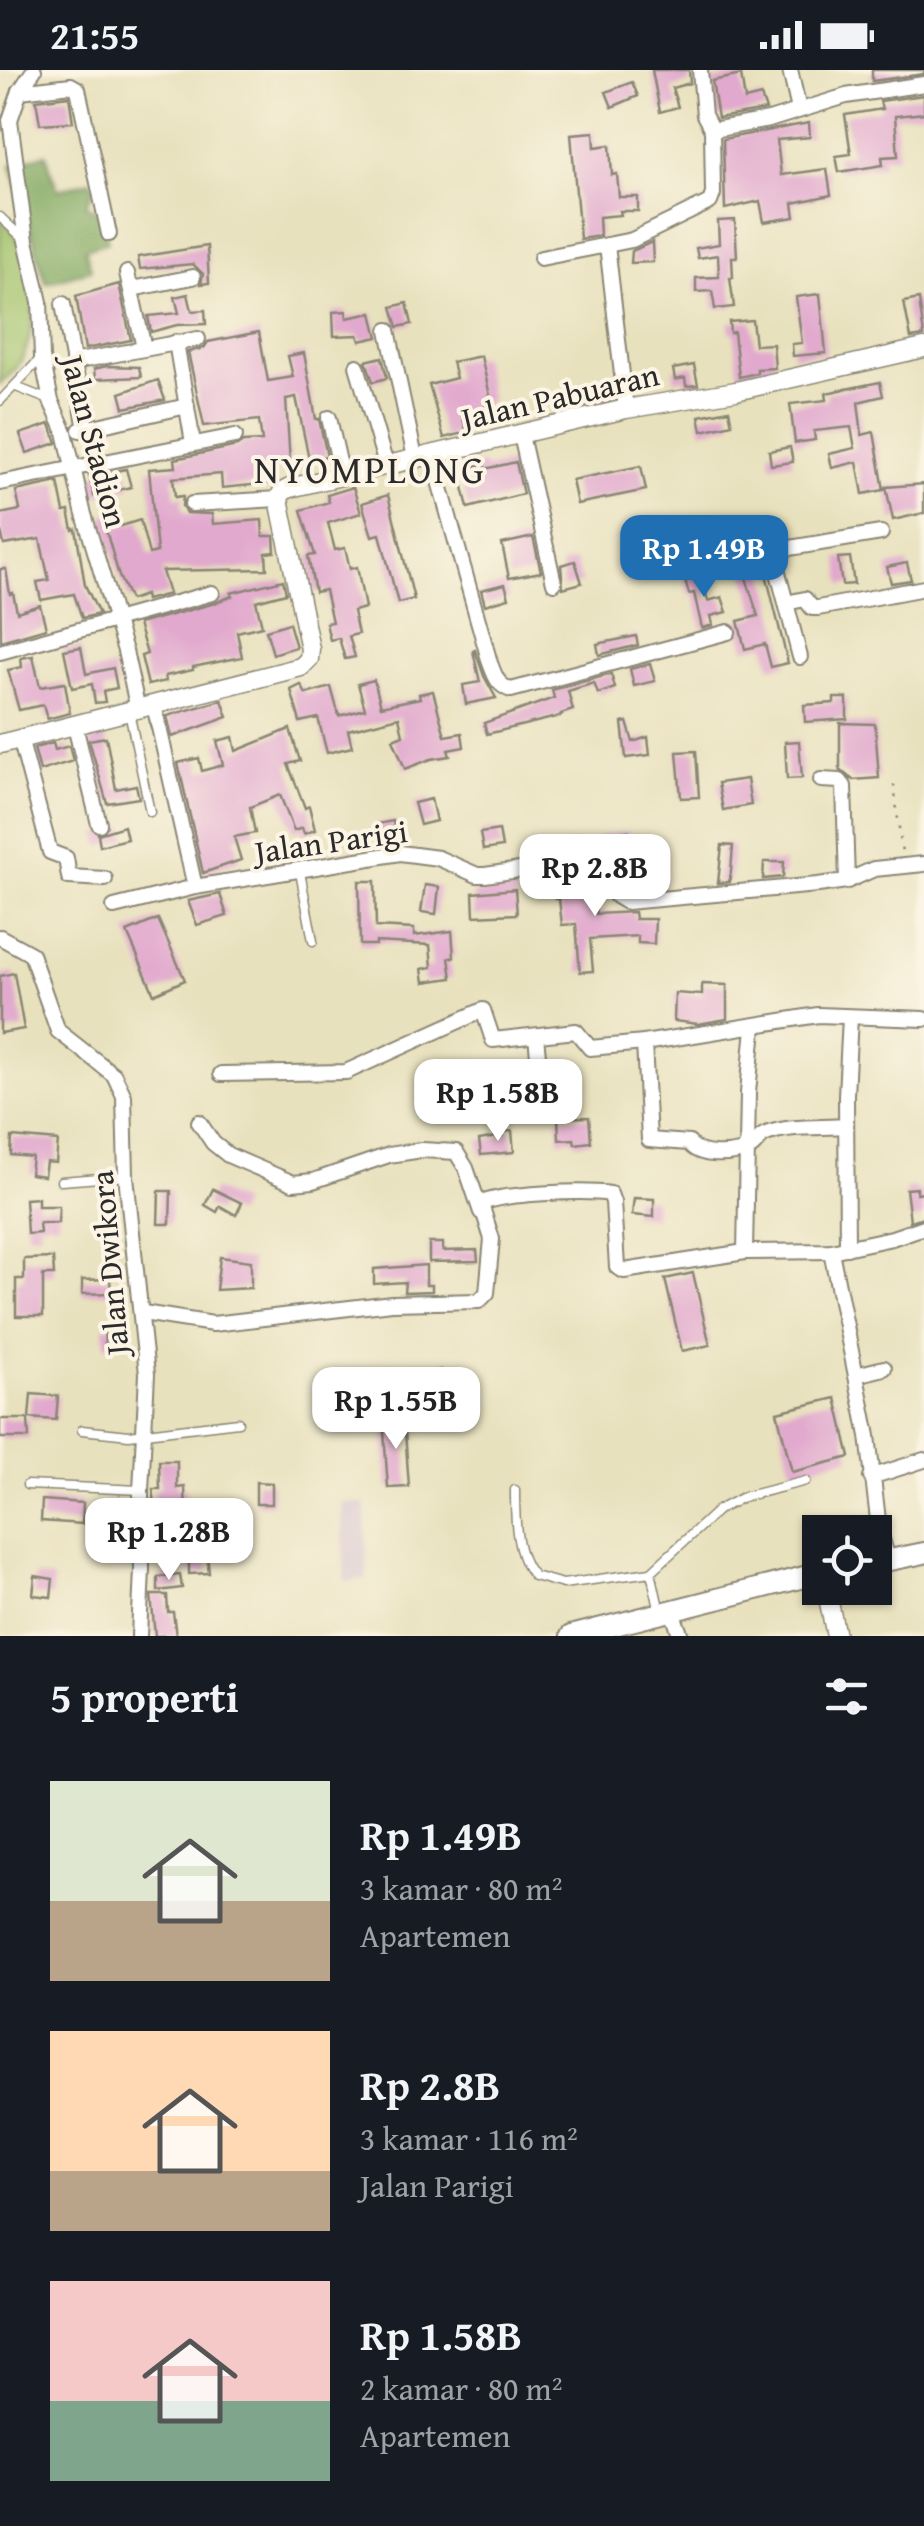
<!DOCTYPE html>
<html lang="id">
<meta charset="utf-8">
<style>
body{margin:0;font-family:"Gentium Book Plus",serif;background:#242831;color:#f1f3f6;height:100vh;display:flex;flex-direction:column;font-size:38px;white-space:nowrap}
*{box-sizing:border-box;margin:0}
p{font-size:32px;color:#9ea1a6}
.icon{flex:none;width:55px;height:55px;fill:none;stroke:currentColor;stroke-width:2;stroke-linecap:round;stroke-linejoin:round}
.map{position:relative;height:1566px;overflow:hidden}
.sheet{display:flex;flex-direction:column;background:#171b24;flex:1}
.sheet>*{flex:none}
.controls{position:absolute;left:802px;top:1445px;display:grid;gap:20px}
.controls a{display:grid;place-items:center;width:90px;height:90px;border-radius:0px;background:#171b24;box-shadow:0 2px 8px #0004;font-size:50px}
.price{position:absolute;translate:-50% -85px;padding:0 22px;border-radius:20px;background:#fff;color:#222;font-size:32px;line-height:65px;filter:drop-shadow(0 2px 5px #0008)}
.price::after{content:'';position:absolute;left:50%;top:60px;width:30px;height:22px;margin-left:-15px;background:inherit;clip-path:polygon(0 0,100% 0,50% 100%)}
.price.current{background:#1f6fb2;color:#fff}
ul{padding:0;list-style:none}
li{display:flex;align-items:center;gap:30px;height:250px;padding:0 50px}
li span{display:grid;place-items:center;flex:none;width:280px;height:200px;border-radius:0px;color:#555}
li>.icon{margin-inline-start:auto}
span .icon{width:120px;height:120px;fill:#fffc;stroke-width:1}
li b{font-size:42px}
h2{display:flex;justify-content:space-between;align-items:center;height:120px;padding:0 50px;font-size:42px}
.status{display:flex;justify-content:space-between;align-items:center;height:70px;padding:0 50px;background:#171b24;direction:ltr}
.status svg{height:28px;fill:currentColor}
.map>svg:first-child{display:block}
</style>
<div class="status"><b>21:55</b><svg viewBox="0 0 49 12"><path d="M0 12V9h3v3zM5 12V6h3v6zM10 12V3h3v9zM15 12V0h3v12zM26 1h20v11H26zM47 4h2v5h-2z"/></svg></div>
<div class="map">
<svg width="924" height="1566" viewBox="0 0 924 1566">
<rect width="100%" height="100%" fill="#fcf5e5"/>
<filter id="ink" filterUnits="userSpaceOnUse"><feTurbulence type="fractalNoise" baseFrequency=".01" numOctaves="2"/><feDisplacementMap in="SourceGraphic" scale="20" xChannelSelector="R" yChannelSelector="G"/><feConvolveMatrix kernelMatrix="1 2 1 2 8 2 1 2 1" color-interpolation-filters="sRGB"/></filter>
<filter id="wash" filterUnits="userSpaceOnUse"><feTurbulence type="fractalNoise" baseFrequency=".0048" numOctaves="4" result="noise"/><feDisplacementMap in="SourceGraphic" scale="40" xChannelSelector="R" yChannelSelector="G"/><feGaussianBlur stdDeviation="2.25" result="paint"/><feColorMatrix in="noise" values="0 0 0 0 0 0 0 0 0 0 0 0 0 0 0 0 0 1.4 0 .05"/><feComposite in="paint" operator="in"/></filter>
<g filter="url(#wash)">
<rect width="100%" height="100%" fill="#e8e1bd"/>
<polygon fill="#d1bdcb" points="342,1433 365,1433 367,1508 345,1512"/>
<path fill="#a2c26a" stroke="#66764a" stroke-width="2.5" d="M0,149C38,175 43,260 17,297C13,303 5,308 0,314Z"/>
<polygon fill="#81a85e" stroke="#566a44" stroke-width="2.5" points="46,84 57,120 91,111 94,120 86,135 99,142 108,172 85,179 91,200 46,213 11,95"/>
<g id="blocks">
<g fill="#e1a9cd">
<polygon points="652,0 689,0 690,13 672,18 678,37 660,42"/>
<polygon points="872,0 924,0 924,4 872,11"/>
<polygon points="741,5 745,30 761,26 766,40 718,48 712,11"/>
<polygon points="632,12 638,26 612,37 606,22"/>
<polygon points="924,25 924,43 895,46 898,86 882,87 883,95 839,102 836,86 851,84 845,45 882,39 880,31"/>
<polygon points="69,26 73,52 40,54 36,30"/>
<polygon points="809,53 810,67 777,70 781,105 827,99 831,125 793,133 795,147 764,152 760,131 725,139 723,69"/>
<polygon points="594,62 595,77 610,75 612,105 617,104 619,127 638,127 638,141 620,141 621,145 599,147 600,166 580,169 571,64"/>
<polygon points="735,150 737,187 732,187 733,208 730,208 734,237 715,239 712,221 696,222 696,208 719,207 718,185 698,188 696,178 719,174 718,151"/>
<polygon points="652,172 653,192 631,193 632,181"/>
<polygon points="207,176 209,213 201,214 203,204 193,194 140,199 138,187"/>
<polygon points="119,214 131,270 85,279 76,226"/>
<polygon points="188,224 192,241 205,240 206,254 177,255 151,262 148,246 179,243 175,227"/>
<polygon points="820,224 826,283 793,286 792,274 802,273 796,227"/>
<polygon points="919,229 924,266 911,268 904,232"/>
<polygon points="407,233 412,254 398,257 392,237"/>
<polygon points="346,241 347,248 372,243 378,267 360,271 358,265 334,266 333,242"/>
<polygon points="752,250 755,275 773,274 775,298 757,299 757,303 739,307 734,262 730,263 729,252"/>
<polygon points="259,262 268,311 293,307 288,286 304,283 316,349 319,349 327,386 309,389 296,327 286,329 290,394 270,395 272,413 222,418 221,404 173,408 175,427 183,426 182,436 186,443 212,444 213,454 262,450 263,466 274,466 275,482 266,483 267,499 162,501 169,524 146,530 145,525 130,530 119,506 102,446 116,442 121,456 140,450 149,484 157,482 149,399 176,397 175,389 237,376 243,372 262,371 259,350 204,356 188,282 204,278 208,272"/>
<polygon points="481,286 491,330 485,332 488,345 463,349 467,362 444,368 429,315 456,308 452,292"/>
<polygon points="382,287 387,308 373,312 366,291"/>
<polygon points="694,295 698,315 686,316 685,308 675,310 673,299"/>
<polygon points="107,296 139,297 141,307 95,309 94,299"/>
<polygon points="158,310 165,330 124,338 120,323"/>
<polygon points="880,312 883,326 858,332 862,365 874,362 884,420 863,424 857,392 832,398 829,384 855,378 851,357 814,361 815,370 795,373 790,334 827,330 826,323"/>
<polygon points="612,314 614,329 562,341 560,329 598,321 598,316"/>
<polygon points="729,340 732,354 702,361 699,346"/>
<polygon points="50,354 57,373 27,383 20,364"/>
<polygon points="790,377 793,392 771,395 769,381"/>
<polygon points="516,392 523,424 468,438 459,400 484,394 485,399"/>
<polygon points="641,396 646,420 577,434 572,410"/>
<polygon points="126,399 131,417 94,426 89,406"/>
<polygon points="58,412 64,442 69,441 73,460 76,459 85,515 99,544 82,548 74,524 41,530 37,512 49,510 40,469 4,475 0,457 0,444 20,440 16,421"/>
<polygon points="924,414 924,443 893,450 886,417"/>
<polygon points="353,417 361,443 328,453 335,480 345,478 350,499 357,497 365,538 353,541 358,564 349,566 355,587 345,589 339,568 330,570 326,553 332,552 325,520 315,522 308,486 315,485 301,440 329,432 327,425"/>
<polygon points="388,425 414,529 398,533 380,464 372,466 362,433"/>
<polygon points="533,467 541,502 509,508 502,474"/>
<polygon points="850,487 854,514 842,515 838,488"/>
<polygon points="575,491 582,513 563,518 561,495"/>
<polygon points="907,493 911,510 891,513 887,497"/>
<polygon points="764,496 788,593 771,597 765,574 745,579 738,551 758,546 744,501"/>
<polygon points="0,499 6,499 10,524 13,523 17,542 40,535 46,558 1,571"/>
<polygon points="701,503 708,531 722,527 727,542 711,546 713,555 702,558 694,523 689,524 684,507"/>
<polygon points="283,510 286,523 256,531 262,556 237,562 242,587 193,597 193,600 165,606 166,611 148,615 141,586 147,584 138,554 215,533 232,526 231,523"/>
<polygon points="505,514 509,528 485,535 481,520"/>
<polygon points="289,553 296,577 273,584 266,560"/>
<polygon points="636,566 638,575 599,585 597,574"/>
<polygon points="81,577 86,604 113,598 117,618 103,621 105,632 95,633 92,614 72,618 64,580"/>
<polygon points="475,580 484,606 496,628 466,634 463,615 480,612 473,581"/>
<polygon points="33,586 40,617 65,613 70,643 47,649 43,635 19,640 8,600 22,597 21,588"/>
<polygon points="650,594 655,611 634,616 630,599"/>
<polygon points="611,604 615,618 598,624 594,613 568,621 573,640 561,644 561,646 487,664 484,653 554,628 552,620"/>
<polygon points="374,610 381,636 420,628 419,624 433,621 445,666 462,663 464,677 448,680 450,686 431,689 405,699 393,669 403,665 399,647 348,660 352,677 327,683 318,648 300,652 291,620 301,615 306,624 331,617 339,646 365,639 358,614"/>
<polygon points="834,628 847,628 847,649 805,652 804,635 834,633"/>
<polygon points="222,630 228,647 172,667 167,646"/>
<polygon points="627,652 633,672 648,667 650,685 626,688 622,653"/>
<polygon points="840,653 875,654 879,708 853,710 840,700"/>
<polygon points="290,659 300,691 288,694 305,738 309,736 315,760 304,764 302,758 294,761 280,725 250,737 255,763 234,767 241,790 203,803 178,693 199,688 202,701 223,695 217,671 233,667 236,681"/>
<polygon points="106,667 116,719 136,715 139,728 107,733 89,670"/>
<polygon points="799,671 802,708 787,709 785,672"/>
<polygon points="53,673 55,680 69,676 73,691 40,701 34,678"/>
<polygon points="696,681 699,727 681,728 677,682"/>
<polygon points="747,709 751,735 723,740 718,713"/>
<polygon points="431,729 436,751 420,755 414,733"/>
<polygon points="393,751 396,773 381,775 377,754"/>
<polygon points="124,756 127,769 100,776 98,764"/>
<polygon points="499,760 502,777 483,780 480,763"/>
<polygon points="628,761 630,779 615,781 616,785 612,785 602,780 600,766"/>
<polygon points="722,775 733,776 731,801 729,812 718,813"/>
<polygon points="764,792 784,792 783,807 763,809"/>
<polygon points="571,803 571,806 586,805 588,835 595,834 596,844 634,842 635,849 655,849 654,874 638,873 638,866 590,869 593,901 580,902 576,854 562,855 559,829 555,829 554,806"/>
<polygon points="359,811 375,811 376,857 414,859 414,866 452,861 454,887 449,888 452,908 424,912 422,899 432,897 430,875 376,872 376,875 360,875"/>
<polygon points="425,815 439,817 436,844 421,842"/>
<polygon points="515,819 517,844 474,846 473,823"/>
<polygon points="220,824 227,846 197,855 188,831"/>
<polygon points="158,849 185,910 154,924 127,862"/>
<polygon points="14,903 24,959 0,963 0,906"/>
<polygon points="702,914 727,915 727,949 698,954 674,951 675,923 702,925"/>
<polygon points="589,1047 591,1072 575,1074 574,1069 559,1070 558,1048"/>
<polygon points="512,1061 514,1082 481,1085 479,1070 502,1066 501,1062"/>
<polygon points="12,1067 58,1071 56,1093 46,1092 44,1106 30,1104 32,1087 11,1085"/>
<polygon points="917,1118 917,1123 924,1122 924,1147 910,1151 906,1119"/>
<polygon points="213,1119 242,1133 236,1145 220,1136 217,1142 205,1135"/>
<polygon points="159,1121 171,1121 170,1154 158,1154"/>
<polygon points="38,1128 38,1136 59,1136 58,1153 39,1153 40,1163 27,1164 25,1129"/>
<polygon points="634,1128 654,1129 654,1147 632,1145"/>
<polygon points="429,1173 443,1173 443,1181 477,1180 478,1191 429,1192"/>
<polygon points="220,1187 251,1191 251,1218 216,1220"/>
<polygon points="53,1188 54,1205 43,1205 43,1246 16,1246 16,1209 24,1209 24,1189"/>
<polygon points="426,1195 426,1215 432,1215 432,1221 404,1222 405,1212 374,1214 374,1199"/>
<polygon points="693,1203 710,1275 682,1281 665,1209"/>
<polygon points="110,1209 111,1223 82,1224 82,1210"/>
<polygon points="104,1257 124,1257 124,1275 105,1275"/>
<polygon points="440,1300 450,1341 428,1347 417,1306"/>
<polygon points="31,1324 58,1326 56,1350 29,1348"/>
<polygon points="836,1328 850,1387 792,1402 777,1342"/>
<polygon points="404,1347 409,1417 388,1418 383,1348"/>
<polygon points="0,1349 28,1349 29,1368 0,1368"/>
<polygon points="159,1391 177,1391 177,1418 185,1417 186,1446 157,1449 153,1419 160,1419"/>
<polygon points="256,1412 272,1413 272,1434 256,1434"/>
<polygon points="42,1430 83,1433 82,1454 41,1451"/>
<polygon points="207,1485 209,1503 189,1504 189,1487"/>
<polygon points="180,1505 182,1518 158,1521 158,1507"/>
<polygon points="35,1506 53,1509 51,1527 33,1525"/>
<polygon points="151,1525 167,1525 168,1542 173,1542 176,1566 155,1566"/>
</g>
</g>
</g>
<g filter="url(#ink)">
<use href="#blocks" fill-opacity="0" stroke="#8a8674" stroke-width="2.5"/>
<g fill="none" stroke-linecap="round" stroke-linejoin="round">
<g stroke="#8a8674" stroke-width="11">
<g id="service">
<polyline points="0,147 26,171"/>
<polyline points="16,317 49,330"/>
<polyline points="0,331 42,287"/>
<polyline points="129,642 150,742"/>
<polyline points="300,802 313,871"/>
<polyline points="61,1111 126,1106"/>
<polyline points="82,1360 129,1365 238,1352"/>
<polyline points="27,1415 141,1420"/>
<path d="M515,1420C515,1448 515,1486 534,1506L563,1514L651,1502"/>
<polyline points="660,1542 651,1502 718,1440 743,1427 806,1411"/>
</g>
</g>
<g stroke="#8a8674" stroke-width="18">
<g id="minor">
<polyline points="34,0 20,21 10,50 26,171 40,232 42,287 51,331 65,362 83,441 125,581 138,640"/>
<polyline points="700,0 704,45 712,60"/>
<polyline points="790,0 799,40"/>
<polyline points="20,21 71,15 78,19 109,164"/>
<polyline points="541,188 607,175"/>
<polyline points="127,203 144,278"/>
<polyline points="132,219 193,207"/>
<polyline points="63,234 86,359"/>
<polyline points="388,260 415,388"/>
<polyline points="176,272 193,373"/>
<polyline points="73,292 198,269"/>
<polyline points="357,296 386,395"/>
<polyline points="626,339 607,175 632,170 710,132 713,124 712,60 769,50 846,26 924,14"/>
<polyline points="329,348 342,405"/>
<polyline points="80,360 187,336"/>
<polyline points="521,365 554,513"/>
<path d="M432,386L490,593C495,606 497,615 511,620L728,562"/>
<polyline points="0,413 235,366"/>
<polyline points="192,434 279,429"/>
<polyline points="772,480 786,533 805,529 812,538 818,538 924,518"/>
<polyline points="735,487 881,463"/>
<polyline points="786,533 800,587"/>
<polyline points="0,582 212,523"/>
<polyline points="154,635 195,817 400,783 438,788 477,805 485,805 595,789 607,795 616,826 626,832 818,815 847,811 874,799 924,794"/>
<polyline points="75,656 99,754"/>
<polyline points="20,668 50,782 66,788 69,807 105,809"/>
<polyline points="821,710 840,711 844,716 847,811"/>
<polyline points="114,837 195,817"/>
<polyline points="0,867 31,884 58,961 114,1005 124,1026 126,1106 147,1304 141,1420 142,1499 139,1566"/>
<polyline points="536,966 542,1027"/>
<path d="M644,973L649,1070L689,1073C699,1088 731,1086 748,1079C757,1076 757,1067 766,1064C789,1055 821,1058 846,1056"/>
<polyline points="221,1004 346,1002 483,940 493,970 576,961 590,978 644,973 818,945 924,949"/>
<polyline points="199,1052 213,1073 228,1085 293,1113 313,1111 389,1085 422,1080 456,1082 466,1098 481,1142"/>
<polyline points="847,1178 846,1025 850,947"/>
<polyline points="831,1181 868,1366 879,1458 888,1490"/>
<polyline points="745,1182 748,1023 754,957"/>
<path d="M143,1243L213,1254L392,1233L479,1231L487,1223L492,1169L481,1134C499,1123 586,1120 610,1124L613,1132L617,1197L624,1201L745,1182L831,1181L892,1168L924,1157"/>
<polyline points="856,1305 884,1298"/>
<polyline points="871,1407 924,1390"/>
<polyline points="671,1539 681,1566"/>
</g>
</g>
<g stroke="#8a8674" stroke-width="21">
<g id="tertiary">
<polyline points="0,674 301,597 309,589 310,579 279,429 282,422 290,418 626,339 736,321 924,278"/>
<polyline points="826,1518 836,1566"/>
</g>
</g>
<g stroke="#8a8674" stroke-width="24">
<g id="secondary">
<polyline points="875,1493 924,1483"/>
<polyline points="571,1566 820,1503"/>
</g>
</g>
<polyline stroke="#8a8674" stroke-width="2.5" stroke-dasharray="2.5 8" stroke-linecap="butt" points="894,715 902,783"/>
<use href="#service" stroke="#fff" stroke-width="8"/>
<use href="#minor" stroke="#fff" stroke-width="14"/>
<use href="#tertiary" stroke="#fff" stroke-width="18"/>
<use href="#secondary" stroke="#fff" stroke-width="20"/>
</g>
</g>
<g text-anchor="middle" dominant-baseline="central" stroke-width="8" stroke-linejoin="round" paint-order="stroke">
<g font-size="32" fill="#2b2b2b" stroke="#fcf5e5">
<text transform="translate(560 326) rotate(-13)">Jalan Pabuaran</text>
<text transform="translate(95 371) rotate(75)">Jalan Stadion</text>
<text transform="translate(331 771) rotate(-8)">Jalan Parigi</text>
<text transform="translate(109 1193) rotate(-95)">Jalan Dwikora</text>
</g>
<g font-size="38" letter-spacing="2.5" fill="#2b2b2b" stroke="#fcf5e5">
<text x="370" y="399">NYOMPLONG</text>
</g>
</g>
</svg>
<div class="controls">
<a><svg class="icon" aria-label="locate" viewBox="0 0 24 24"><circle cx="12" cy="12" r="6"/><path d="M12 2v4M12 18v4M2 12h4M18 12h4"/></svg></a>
</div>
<b class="price current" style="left:704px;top:530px">Rp 1.49B</b>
<b class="price" style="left:595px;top:849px">Rp 2.8B</b>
<b class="price" style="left:498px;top:1074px">Rp 1.58B</b>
<b class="price" style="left:396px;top:1382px">Rp 1.55B</b>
<b class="price" style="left:169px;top:1513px">Rp 1.28B</b>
</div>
<section class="sheet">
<h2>5 properti<svg class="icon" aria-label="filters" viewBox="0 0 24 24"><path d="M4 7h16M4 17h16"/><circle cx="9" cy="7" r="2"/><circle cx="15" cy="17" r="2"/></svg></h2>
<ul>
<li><span style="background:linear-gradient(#dfe7d0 60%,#b9a48a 0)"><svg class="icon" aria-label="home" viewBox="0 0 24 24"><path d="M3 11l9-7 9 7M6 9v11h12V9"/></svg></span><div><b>Rp 1.49B</b><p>3 kamar · 80 m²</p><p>Apartemen</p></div></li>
<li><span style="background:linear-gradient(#ffd9b3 70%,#b9a48a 0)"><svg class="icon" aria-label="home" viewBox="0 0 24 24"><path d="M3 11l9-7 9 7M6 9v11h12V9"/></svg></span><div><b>Rp 2.8B</b><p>3 kamar · 116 m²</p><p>Jalan Parigi</p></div></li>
<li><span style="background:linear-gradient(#f6c9c9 60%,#7fa58c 0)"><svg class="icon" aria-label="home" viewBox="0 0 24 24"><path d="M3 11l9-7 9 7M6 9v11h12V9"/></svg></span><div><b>Rp 1.58B</b><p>2 kamar · 80 m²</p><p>Apartemen</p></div></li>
</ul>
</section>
